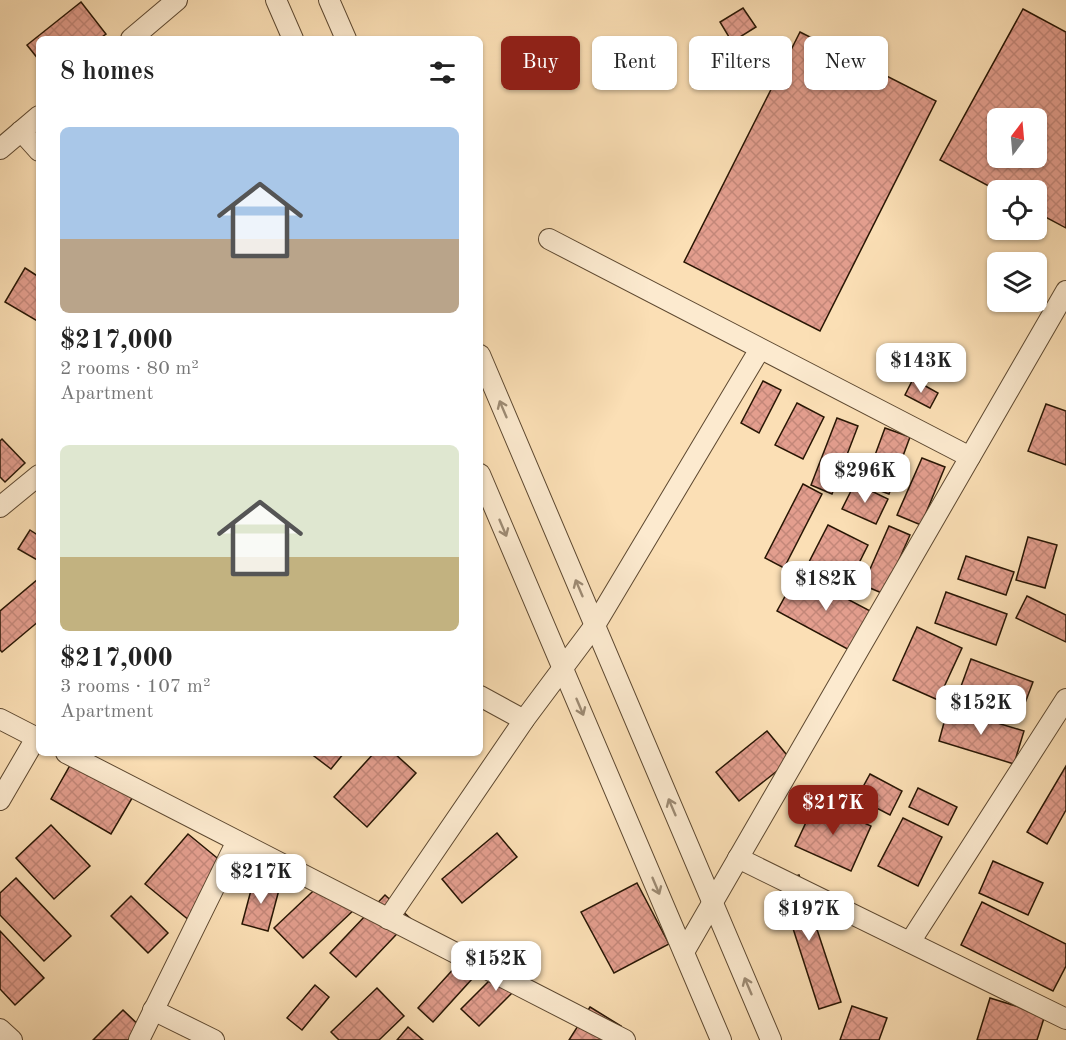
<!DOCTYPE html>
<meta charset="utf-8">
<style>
body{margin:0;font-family:"Old Standard TT",serif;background:#f2f2f2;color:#222;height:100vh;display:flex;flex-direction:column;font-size:22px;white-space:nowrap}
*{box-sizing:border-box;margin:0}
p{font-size:20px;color:#767676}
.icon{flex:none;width:33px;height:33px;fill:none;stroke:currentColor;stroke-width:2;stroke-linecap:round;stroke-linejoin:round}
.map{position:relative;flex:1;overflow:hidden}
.details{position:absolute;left:36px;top:36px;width:447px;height:720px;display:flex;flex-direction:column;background:#fff;border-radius:9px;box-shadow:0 2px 4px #0004}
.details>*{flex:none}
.top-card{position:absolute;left:501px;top:36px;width:474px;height:54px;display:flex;gap:12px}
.needle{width:39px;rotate:16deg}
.buttons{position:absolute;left:987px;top:108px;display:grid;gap:12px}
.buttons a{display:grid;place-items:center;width:60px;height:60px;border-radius:9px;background:#fff;box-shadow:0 2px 4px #0004;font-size:30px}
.price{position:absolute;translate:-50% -51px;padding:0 14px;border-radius:12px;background:#fff;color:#222;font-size:20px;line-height:39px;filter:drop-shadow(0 2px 3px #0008)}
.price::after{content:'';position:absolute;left:50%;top:36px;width:18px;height:14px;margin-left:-9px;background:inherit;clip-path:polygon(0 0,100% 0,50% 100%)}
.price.current{background:#8f2418;color:#fff}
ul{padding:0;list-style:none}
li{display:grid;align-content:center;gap:12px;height:318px;padding:0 24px}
li span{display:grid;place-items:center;height:186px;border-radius:9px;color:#555}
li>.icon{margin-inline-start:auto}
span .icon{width:108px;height:108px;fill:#fffc;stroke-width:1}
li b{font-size:26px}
h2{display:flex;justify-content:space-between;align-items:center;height:72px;padding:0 24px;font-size:26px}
.tag{padding:0 21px;border-radius:9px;background:#fff;box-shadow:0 2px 4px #0004;font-size:21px;line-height:54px}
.tag.current{background:#8f2418;color:#fff}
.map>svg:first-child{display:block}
</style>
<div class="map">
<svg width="1066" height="1040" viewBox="0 0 1066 1040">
<defs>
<pattern id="building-cross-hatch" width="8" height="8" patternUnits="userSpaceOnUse" patternTransform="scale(1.5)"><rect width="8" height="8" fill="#e39e8e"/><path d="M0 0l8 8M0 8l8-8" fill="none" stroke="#c38779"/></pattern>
</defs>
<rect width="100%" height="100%" fill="#fbdfb5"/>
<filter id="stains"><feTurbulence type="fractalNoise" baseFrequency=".00333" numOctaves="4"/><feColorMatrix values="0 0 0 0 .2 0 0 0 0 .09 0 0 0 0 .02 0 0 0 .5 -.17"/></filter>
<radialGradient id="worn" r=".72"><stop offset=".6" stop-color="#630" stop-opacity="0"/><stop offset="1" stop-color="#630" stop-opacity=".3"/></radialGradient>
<g fill="url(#building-cross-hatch)" stroke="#281604" stroke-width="1.5" fill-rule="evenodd">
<polygon points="81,2 106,34 99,39 39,39 39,60 27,45"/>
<polygon points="743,8 756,27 732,42 720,22"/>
<path d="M1023,9L1066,32V228L1036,212V190L998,191L940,160ZM998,118H1036V158H998Z"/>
<polygon points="800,32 936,101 820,331 684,262"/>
<polygon points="25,268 39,277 39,322 5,302"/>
<polygon points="913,379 938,393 930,408 905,395"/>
<polygon points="763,381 781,390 759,433 741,423"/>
<polygon points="797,403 824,417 803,459 775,445"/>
<polygon points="1046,404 1066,411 1066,465 1028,451"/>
<polygon points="837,418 858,426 832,494 811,485"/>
<polygon points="885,428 910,437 889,494 864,485"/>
<polygon points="2,439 25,463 5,482 0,477 0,441"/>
<polygon points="922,458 945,467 921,525 897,515"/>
<polygon points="855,483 888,499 876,524 842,509"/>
<polygon points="803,484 822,494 784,568 765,558"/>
<polygon points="828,525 868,545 848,585 807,566"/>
<polygon points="889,526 910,535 884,594 863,585"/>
<polygon points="30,530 39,536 39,561 18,549"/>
<polygon points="1028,537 1057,545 1045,588 1016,580"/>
<polygon points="966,556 1014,572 1006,595 958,579"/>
<polygon points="798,573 874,613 853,652 777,611"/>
<polygon points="37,580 39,581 39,621 2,652 0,650 0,611"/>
<polygon points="946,592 1007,614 996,645 935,623"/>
<polygon points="1027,596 1066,615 1066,642 1016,618"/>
<polygon points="917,627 962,648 938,700 893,680"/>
<polygon points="971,659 1033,682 1022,711 960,689"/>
<polygon points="948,708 1024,731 1014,764 939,741"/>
<polygon points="767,731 791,760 739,801 716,772"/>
<polygon points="77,753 138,788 111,834 51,799"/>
<polygon points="310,753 344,753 331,769"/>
<polygon points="374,753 394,753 416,773 367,827 334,797"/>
<polygon points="1066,766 1066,810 1047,844 1027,832"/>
<polygon points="870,774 902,791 890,815 857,798"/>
<polygon points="918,788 957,807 948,825 909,807"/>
<polygon points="816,801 871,826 851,871 795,846"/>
<polygon points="903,818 942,837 918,886 878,866"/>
<polygon points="51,825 90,866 54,899 16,858"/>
<polygon points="497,833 517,857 462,903 442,879"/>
<polygon points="188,834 233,871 190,921 145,884"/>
<polygon points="993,861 1043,883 1028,915 979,893"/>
<polygon points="799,875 841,1002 819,1009 778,882"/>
<polygon points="328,877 357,907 303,958 274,928"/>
<polygon points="16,878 71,936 44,961 0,915 0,893"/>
<polygon points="254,879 280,886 268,931 242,924"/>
<polygon points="637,883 669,944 614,973 581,912"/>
<polygon points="385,895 411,919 356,977 330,953"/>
<polygon points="131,896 168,933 148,953 111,916"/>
<polygon points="982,902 1066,944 1066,966 1053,991 961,945"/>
<polygon points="0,931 44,978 15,1005 0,989"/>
<polygon points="467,954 482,968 433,1022 418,1008"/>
<polygon points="513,957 531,974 479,1026 461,1009"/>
<polygon points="315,985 329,997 302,1030 287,1018"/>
<polygon points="377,988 404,1016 379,1040 339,1040 331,1032"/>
<polygon points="990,998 1045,1015 1037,1040 977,1040"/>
<polygon points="852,1006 887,1018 879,1040 840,1040"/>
<polygon points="590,1007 621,1026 612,1040 569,1040"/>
<polygon points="123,1010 147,1033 140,1040 93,1040"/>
<polygon points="408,1027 423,1040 397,1040"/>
</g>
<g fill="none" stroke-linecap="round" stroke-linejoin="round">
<g stroke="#5d4830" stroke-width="22">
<g id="street">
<polyline points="276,0 293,39"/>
<polyline points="329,0 346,39"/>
<polyline points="131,39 177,0"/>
<polyline points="21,131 39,151"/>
<polyline points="0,149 39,116"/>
<polyline points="549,239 970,457"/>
<polyline points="480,355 771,1040"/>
<polyline points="480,474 721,1040"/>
<polyline points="0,507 39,475"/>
<polyline points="480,696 524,720"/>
<polyline points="0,719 39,739"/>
<polyline points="66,753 625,1040"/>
<polyline points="0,800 36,738"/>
<polyline points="738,858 1066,1019"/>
<polyline points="388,919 524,720 595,625 760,349"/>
<polyline points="910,942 1066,699"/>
<polyline points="684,952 1066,291"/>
<polyline points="153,1010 214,1040"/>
<polyline points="0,1029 12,1040"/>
<polyline points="139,1040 237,841"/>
</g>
</g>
<use href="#street" stroke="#fceacf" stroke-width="20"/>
</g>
<defs><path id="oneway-shaft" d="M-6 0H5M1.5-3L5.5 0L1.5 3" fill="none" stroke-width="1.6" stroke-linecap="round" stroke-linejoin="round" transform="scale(1.5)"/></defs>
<g stroke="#9d8b74">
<use href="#oneway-shaft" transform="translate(503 409) rotate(-113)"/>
<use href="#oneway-shaft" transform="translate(503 528) rotate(67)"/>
<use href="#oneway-shaft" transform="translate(579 588) rotate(-113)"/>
<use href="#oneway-shaft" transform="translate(580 707) rotate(67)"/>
<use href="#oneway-shaft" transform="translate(672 807) rotate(-113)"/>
<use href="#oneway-shaft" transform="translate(656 886) rotate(67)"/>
<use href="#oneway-shaft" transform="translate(748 986) rotate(-113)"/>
</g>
<rect width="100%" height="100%" filter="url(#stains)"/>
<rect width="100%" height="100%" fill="url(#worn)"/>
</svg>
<div class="buttons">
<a><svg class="needle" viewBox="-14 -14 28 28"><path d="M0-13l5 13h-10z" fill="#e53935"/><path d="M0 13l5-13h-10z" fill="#767676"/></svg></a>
<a><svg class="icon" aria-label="locate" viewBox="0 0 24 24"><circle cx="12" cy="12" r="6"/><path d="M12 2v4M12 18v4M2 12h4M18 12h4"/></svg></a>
<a><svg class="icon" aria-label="layers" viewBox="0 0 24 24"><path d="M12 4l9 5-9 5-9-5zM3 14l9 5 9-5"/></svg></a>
</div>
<b class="price" style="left:921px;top:394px">$143K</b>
<b class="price" style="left:865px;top:504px">$296K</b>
<b class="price" style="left:826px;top:612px">$182K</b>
<b class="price" style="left:981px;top:736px">$152K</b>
<b class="price current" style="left:833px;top:836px">$217K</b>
<b class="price" style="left:261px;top:905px">$217K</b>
<b class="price" style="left:809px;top:942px">$197K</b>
<b class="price" style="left:496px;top:992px">$152K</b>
<div class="top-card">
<a class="tag current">Buy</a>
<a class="tag">Rent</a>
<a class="tag">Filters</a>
<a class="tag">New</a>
</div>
<section class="details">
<h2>8 homes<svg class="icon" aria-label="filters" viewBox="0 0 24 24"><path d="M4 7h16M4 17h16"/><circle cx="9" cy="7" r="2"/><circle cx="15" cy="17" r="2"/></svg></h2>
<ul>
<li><span style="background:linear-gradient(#a9c7e8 60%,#b9a48a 0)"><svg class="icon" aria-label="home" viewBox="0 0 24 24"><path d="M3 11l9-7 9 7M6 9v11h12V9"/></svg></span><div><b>$217,000</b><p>2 rooms · 80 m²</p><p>Apartment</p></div></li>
<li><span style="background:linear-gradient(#dfe7d0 60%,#c2b280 0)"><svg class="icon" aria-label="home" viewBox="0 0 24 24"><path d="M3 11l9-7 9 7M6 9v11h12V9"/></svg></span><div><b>$217,000</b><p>3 rooms · 107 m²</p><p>Apartment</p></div></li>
</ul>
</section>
</div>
